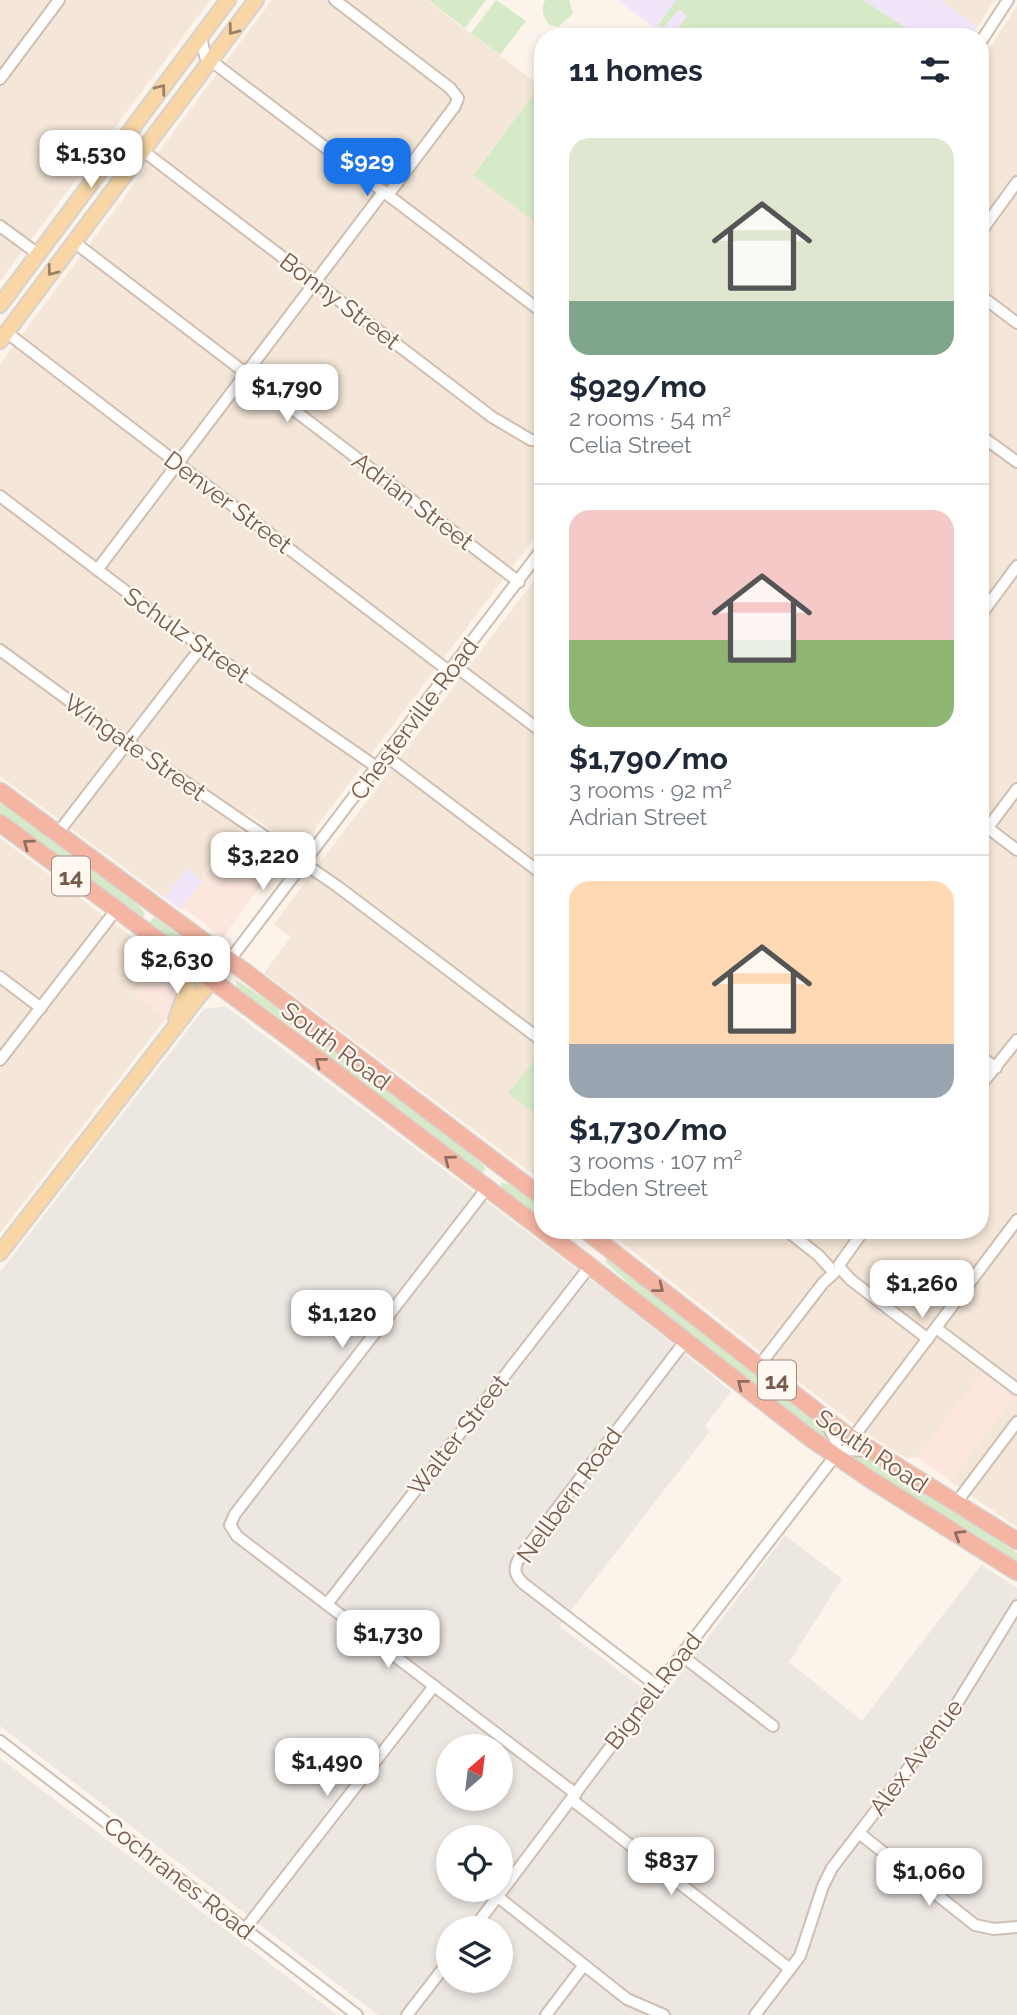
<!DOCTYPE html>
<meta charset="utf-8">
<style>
body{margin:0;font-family:Raleway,sans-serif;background:#f2f2f3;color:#1f2937;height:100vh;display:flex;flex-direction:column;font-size:26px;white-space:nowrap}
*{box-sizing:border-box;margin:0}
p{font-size:23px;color:#747a83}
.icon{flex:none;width:38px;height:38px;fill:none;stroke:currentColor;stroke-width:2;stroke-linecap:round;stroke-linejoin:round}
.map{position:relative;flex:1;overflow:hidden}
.drawer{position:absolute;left:534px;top:28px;width:455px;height:1211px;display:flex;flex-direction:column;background:#fff;border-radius:28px;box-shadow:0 4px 10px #0003}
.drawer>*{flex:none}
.needle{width:46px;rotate:28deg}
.buttons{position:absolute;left:436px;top:1734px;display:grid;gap:14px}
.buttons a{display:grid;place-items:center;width:77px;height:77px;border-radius:50%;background:#fff;box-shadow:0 4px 10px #0003;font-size:35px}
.price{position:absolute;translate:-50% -60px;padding:0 16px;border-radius:14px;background:#fff;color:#222;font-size:23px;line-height:46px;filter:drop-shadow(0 2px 4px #0008)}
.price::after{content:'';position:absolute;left:50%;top:42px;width:21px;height:16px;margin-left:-10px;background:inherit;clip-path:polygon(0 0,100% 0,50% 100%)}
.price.active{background:#1a73e8;color:#fff}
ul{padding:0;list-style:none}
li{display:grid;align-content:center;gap:14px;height:371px;padding:0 35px}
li+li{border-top:2px solid #e0e1e3}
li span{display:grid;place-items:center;height:217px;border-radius:21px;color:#555}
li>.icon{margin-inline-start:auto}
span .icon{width:126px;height:126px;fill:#fffc;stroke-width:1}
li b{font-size:30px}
h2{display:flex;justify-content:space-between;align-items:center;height:84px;padding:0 35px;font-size:30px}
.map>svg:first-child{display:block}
</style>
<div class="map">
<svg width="1017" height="2015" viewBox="0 0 1017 2015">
<rect width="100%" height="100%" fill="#fcf4ea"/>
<g fill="#f4e6d8">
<polygon points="0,0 210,0 0,281"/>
<polygon points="272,0 427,0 540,86 473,174 542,227 542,528 301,847 297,847 248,814 202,876 203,881 187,869 165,898 0,776 0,364"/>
<polygon points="940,0 995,0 977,27"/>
<polygon points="1017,6 1017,1527 950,1481 1012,1400 1012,1396 982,1373 917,1457 906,1458 870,1436 804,1386 606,1230 980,1230 980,63"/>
<polygon points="542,570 542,1181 264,973 291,937 274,924"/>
<polygon points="0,838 161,959 133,994 166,1018 0,1233"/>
</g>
<g fill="#fce6de">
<polygon points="237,829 281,859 223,937 185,909 180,909"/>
<polygon points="161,959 176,971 181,980 180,988 166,1018 133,994"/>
<polygon points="981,1373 1012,1396 1012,1400 950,1481 917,1457"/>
</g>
<g fill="#ede7e2" fill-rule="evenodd">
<path d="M225,1006L619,1301L731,1391L705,1426L710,1431L559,1626L660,1701L785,1535L842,1579L789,1662L862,1721L981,1565L1017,1588V2015H378L0,1726V1272L204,1009ZM448,1746H500V1799H448ZM448,1838H500V1890H448ZM448,1928H500V1981H448Z"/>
<polygon points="0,1758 337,2015 0,2015"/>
</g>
<g fill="#f1e6f9">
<polygon points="618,0 940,0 977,27 971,37 666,37"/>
<polygon points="187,868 203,881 180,909 165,898"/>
</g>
<g fill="#d7eac8">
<polygon points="428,0 486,0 465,28"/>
<polygon points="496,0 526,21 500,55 471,33"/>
<path d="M545,0H569L573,14L558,27L549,25C543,17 541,10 545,0Z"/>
<polygon points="676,0 863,0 920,37 671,37 687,16 679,9 664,27 657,26"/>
<polygon points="542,83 542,227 473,175"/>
<polygon points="0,798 99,871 141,908 145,914 143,917 133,914 0,815"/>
<polygon points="154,917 203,953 200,961 147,926"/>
<polygon points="235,979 305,1026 301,1033 237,988"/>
<polygon points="309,1034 318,1035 424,1114 484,1166 485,1169 482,1173 473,1170 352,1079 312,1043"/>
<polygon points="541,1052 542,1053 542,1119 508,1093"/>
<polygon points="501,1182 522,1189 542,1206 542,1222 501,1189"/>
<polygon points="607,1258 614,1259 728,1348 827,1433 831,1438 831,1446 656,1308 605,1262"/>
<polygon points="850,1454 870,1459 945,1504 1017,1553 1017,1563 844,1455"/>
</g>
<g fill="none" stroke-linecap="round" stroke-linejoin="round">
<g stroke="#d0beb2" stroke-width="14">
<g id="minor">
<polyline points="335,0 450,88 458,98 455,106 388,195"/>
<polyline points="201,36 205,56 210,60 542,312"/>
<polyline points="980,43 1008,0"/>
<polyline points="0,79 59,0"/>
<polyline points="142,150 492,417 531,440 542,440"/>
<polyline points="0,226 38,254"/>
<polyline points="980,233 1017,182"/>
<polyline points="74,242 519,582"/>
<polyline points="980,295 1017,323"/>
<polyline points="6,332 450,672"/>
<polyline points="980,435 1017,462"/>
<polyline points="0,496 161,618 378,768"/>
<polyline points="97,570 384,191"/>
<polyline points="980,616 1017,566"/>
<polyline points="0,650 108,729 337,886 542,1041"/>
<polyline points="455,666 542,732"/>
<polyline points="386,756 542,874"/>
<polyline points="980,822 1017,850"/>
<polyline points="57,834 202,646"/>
<polyline points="980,838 1017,789"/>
<polyline points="229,961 542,549"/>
<polyline points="0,977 41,1008"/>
<polyline points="980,1056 996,1068"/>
<polyline points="0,1060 116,910"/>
<polyline points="980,1086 1017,1040"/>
<polyline points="487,1188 235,1514 230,1525 237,1536 576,1794"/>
<polyline points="786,1230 818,1255 829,1267"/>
<polyline points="839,1265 864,1230"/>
<polyline points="840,1268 851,1280 928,1339"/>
<polyline points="936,1328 1017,1389"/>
<polyline points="759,1366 823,1283 834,1273"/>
<polyline points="825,1421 835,1439 837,1453 846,1450 870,1451"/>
<polyline points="852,1439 1017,1220"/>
<polyline points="956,1503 1017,1422"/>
<polyline points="327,1604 590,1266"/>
<polyline points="681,1655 773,1726"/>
<path d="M657,1686L524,1584C514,1575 513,1568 520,1557L686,1340"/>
<polyline points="0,1741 357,2015"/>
<polyline points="572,1800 790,1969"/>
<polyline points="859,1833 975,1925 994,1929 1017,1927"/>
<polyline points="498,1897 627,1999 664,2015"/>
<polyline points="474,1928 602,1758 835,1456"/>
<polyline points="245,1929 434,1686"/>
<polyline points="407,2015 448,1962"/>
<polyline points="546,2015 584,1965"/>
<polyline points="755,2015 800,1956 823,1886 832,1868 953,1710 1017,1606"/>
</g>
</g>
<g stroke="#d9d1cd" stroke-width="18">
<g id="major">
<polyline points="0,305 228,0"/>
<polyline points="0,341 256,0"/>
<polyline points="176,1019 187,989 190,966"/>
<polyline points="0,1253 199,996 229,961"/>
</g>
</g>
<g stroke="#d9d1cd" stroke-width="19">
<g id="highway">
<polyline points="0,791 240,968 542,1197"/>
<polyline points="0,823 298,1044 590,1266 810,1438 868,1478 1017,1572"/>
<polyline points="585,1230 844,1433 1017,1541"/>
</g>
</g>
<use href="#minor" stroke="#fff" stroke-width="10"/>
<use href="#major" stroke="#f8d6a5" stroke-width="14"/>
<use href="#highway" stroke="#f4b5a3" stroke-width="16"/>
</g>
<defs><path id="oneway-chevron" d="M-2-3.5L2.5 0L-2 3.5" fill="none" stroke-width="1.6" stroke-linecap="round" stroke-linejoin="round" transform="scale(1.75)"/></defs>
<g stroke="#9d7f67">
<use href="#oneway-chevron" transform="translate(233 30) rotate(127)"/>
<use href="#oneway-chevron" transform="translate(161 89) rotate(-53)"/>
<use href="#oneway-chevron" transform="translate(52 271) rotate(127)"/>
</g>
<g stroke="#8f6c5e">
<use href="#oneway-chevron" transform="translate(28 844) rotate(-143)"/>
<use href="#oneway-chevron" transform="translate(320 1062) rotate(-142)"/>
<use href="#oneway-chevron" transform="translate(449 1160) rotate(-143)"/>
<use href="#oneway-chevron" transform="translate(659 1288) rotate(38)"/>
<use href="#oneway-chevron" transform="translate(742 1384) rotate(-142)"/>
<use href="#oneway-chevron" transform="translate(959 1535) rotate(-148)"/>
</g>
<g text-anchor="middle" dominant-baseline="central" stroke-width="5" stroke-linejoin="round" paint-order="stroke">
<g fill="#fef8f0" stroke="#9f897e" stroke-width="2">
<rect x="52" y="856.5" width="38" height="39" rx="5"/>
<rect x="758" y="1360.5" width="38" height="39" rx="5"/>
</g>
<g font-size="23" font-weight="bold" fill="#765a4d">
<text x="71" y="876">14</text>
<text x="777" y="1380">14</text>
</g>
<g font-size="24" fill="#765a4d" stroke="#fef8f0">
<text transform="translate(340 301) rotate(37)">Bonny Street</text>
<text transform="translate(413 501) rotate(37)">Adrian Street</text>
<text transform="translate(228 502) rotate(37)">Denver Street</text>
<text transform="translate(187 635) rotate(35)">Schulz Street</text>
<text transform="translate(414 719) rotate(-53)">Chesterville Road</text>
<text transform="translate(135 747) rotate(35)">Wingate Street</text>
<text transform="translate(336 1046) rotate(37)">South Road</text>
<text transform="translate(458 1435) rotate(-52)">Walter Street</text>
<text transform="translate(872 1451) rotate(34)">South Road</text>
<text transform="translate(569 1495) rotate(-54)">Nellbern Road</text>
<text transform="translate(653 1691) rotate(-52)">Bignell Road</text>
<text transform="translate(916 1757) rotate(-53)">Alex Avenue</text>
<text transform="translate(179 1878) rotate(38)">Cochranes Road</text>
</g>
</g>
</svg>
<div class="buttons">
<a><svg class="needle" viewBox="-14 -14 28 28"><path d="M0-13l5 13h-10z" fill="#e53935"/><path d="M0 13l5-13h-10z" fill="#747a83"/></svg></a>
<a><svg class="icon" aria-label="locate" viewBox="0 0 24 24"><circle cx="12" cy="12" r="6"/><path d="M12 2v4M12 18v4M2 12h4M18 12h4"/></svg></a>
<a><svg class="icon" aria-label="layers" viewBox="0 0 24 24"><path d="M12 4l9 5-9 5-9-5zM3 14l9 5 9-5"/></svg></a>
</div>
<b class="price" style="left:91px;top:190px">$1,530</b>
<b class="price active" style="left:367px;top:198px">$929</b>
<b class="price" style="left:287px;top:424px">$1,790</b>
<b class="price" style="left:263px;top:892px">$3,220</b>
<b class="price" style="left:177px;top:996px">$2,630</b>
<b class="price" style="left:922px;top:1320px">$1,260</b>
<b class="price" style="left:342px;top:1350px">$1,120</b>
<b class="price" style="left:388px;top:1670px">$1,730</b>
<b class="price" style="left:327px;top:1798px">$1,490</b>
<b class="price" style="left:671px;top:1897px">$837</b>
<b class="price" style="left:929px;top:1908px">$1,060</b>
<section class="drawer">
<h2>11 homes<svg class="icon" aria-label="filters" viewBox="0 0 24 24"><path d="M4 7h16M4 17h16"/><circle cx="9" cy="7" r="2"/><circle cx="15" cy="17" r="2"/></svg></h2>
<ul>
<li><span style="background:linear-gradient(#dfe7d0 75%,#7fa58c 0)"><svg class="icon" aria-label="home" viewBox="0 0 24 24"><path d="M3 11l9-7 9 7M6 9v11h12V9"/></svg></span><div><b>$929/mo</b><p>2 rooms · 54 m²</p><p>Celia Street</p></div></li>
<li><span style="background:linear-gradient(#f6c9c9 60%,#8fb573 0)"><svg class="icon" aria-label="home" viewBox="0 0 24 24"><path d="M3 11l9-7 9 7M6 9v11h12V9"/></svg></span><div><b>$1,790/mo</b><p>3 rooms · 92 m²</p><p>Adrian Street</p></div></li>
<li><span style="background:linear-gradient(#ffd9b3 75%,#9aa5b1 0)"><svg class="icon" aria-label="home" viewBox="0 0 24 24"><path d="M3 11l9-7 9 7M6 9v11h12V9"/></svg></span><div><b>$1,730/mo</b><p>3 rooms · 107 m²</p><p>Ebden Street</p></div></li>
</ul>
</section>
</div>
